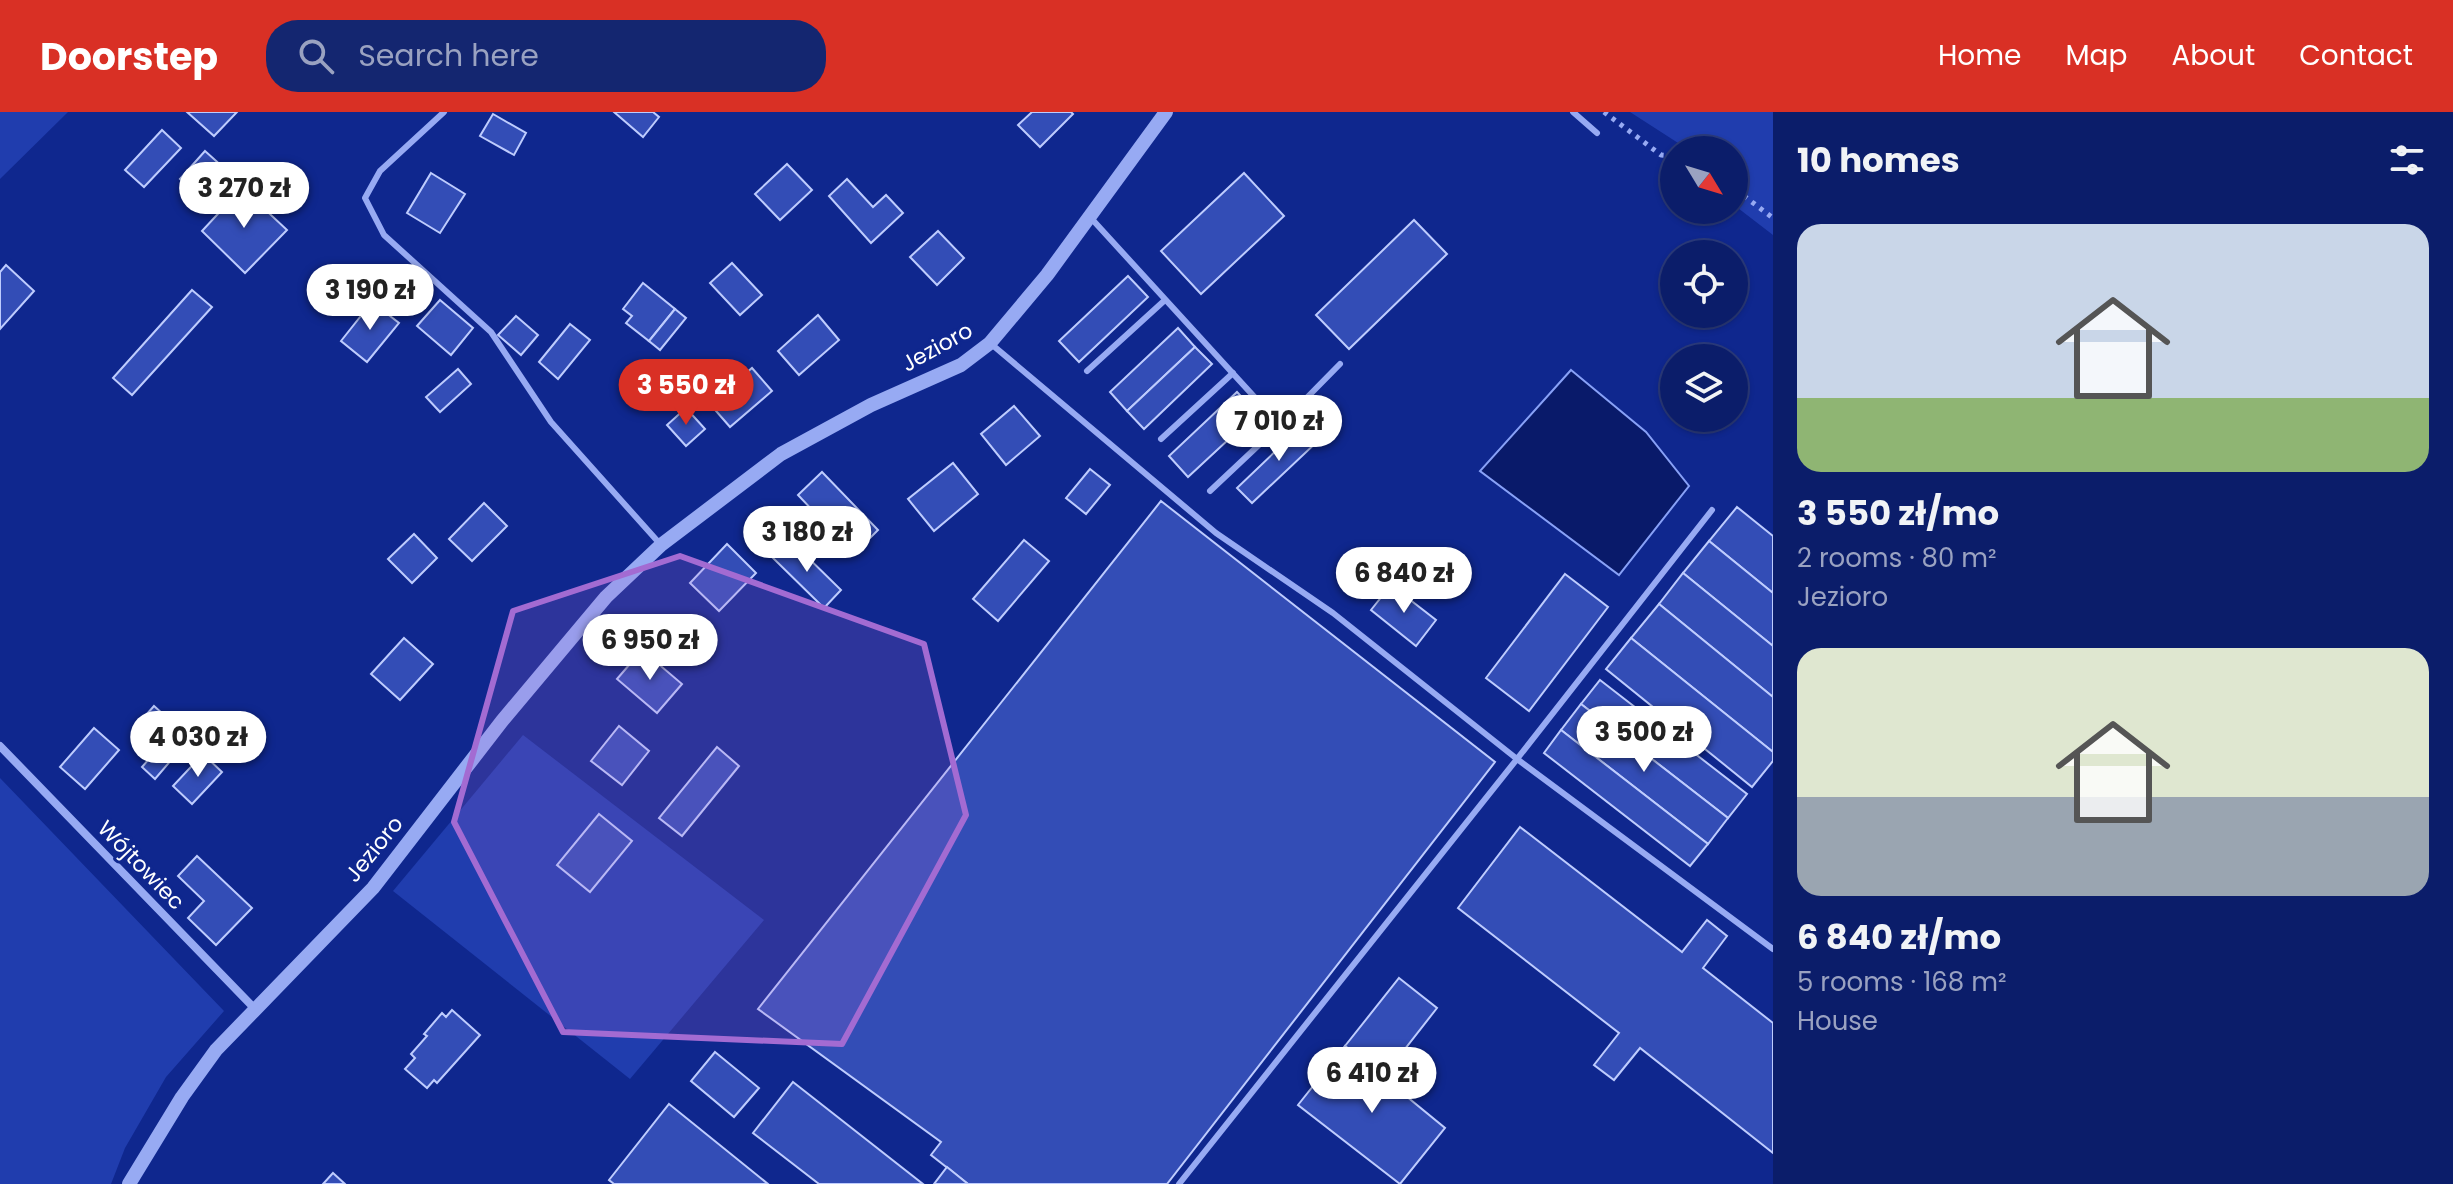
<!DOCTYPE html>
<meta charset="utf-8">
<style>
body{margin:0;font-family:Poppins,sans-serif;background:#142670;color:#f1f3f6;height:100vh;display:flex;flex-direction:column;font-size:30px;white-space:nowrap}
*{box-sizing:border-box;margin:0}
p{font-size:26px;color:#9aa2c1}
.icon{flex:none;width:44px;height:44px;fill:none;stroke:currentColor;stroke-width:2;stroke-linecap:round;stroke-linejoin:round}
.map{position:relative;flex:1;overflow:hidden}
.sheet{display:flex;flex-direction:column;background:#0b1d6a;width:680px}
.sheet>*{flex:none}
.needle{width:52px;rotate:128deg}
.tools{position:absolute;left:1660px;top:24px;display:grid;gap:16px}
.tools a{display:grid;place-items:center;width:88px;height:88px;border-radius:50%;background:#0b1d6a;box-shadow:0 2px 6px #0004,0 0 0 2px #2b3b7e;font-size:40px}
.price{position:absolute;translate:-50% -68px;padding:0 18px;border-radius:28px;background:#fff;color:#222;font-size:26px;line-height:52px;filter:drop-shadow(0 2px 4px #0008)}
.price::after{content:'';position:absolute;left:50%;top:48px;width:24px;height:18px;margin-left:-12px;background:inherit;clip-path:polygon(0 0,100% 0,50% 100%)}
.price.current{background:#d93025;color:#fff}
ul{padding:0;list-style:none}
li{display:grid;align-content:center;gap:16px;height:424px;padding:0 24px}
li span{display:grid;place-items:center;height:248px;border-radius:24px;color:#555}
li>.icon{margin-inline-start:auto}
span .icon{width:144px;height:144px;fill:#fffc;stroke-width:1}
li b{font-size:34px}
h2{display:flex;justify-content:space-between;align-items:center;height:96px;padding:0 24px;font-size:34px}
header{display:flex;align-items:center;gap:48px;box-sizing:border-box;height:112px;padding:0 40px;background:#d93025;color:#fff}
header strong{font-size:38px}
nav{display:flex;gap:44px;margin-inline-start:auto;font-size:28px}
.search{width:560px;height:72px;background:#142670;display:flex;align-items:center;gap:20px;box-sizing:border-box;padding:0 28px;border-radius:32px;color:#9aa2c1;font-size:30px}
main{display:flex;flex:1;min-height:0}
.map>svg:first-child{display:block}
</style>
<header>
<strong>Doorstep</strong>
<div class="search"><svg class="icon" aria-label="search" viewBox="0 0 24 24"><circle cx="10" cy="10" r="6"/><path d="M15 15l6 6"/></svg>Search here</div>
<nav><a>Home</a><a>Map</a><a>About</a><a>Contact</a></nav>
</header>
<main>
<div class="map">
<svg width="1773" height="1072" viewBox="0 0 1773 1072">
<rect width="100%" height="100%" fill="#0f278e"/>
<g fill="#203dae">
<polygon points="0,0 68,0 0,67"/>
<polygon points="1630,0 1773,0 1773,123 1734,93 1734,38 1689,38"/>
<polygon points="523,623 764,808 630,967 393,779"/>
<polygon points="0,666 224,899 166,965 125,1036 111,1072 0,1072"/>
</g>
<polygon fill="#091a6a" stroke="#88a1f7" stroke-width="2" points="1571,258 1646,320 1689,374 1619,463 1480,359"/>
<g fill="#334db6" stroke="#beccfe" stroke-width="2">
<polygon points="187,0 237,0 214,24"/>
<polygon points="614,0 653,0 659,5 643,25"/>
<polygon points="1032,0 1071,0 1073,2 1040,35 1018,13"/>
<polygon points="493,2 526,21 514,43 480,24"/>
<polygon points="162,18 181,36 144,75 125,58"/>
<polygon points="205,39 224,56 198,84 180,67"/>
<polygon points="787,52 812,78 780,108 755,82"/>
<polygon points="431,61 465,82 440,121 407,101"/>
<polygon points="1244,61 1284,104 1201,182 1161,139"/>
<polygon points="847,67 873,95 886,83 903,101 871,131 829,84"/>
<polygon points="242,76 287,118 245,161 202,119"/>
<polygon points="1414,108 1447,142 1349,237 1316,203"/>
<polygon points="938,119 964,146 937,173 910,145"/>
<polygon points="732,151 762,183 740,203 710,171"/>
<polygon points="6,153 34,179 0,217 0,160"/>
<polygon points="1128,164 1148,185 1079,250 1059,229"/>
<polygon points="643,171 675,197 649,229 626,211 632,204 623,197"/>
<polygon points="192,178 212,195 132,283 113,266"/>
<polygon points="440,188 473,216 451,243 417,214"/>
<polygon points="372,190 399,211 367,250 341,229"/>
<polygon points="675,197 686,206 660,238 649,229"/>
<polygon points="818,203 839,228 799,263 778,239"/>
<polygon points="516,204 538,223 521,243 498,223"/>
<polygon points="570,212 590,228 558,267 539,250"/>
<polygon points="1178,216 1195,235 1127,299 1110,280"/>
<polygon points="1195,235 1212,252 1144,317 1127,299"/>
<polygon points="752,256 772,279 730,315 710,292"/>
<polygon points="458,257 471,272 440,300 426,285"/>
<polygon points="1237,280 1257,301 1188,365 1169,344"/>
<polygon points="1014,294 1040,324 1006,353 981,322"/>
<polygon points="686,296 705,317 686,334 667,313"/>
<polygon points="1305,311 1320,327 1252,391 1237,376"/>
<polygon points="953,351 978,382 934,419 908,387"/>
<polygon points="1090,357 1110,373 1086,402 1066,386"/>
<polygon points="822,360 878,418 854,442 798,383"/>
<polygon points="1161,389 1495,650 1167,1072 968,1072 931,1043 941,1030 758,897"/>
<polygon points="484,391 507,414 472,449 449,427"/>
<polygon points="1737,395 1773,424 1773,481 1709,429"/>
<polygon points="414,422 437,446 412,471 388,447"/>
<polygon points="790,428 841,478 824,496 773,446"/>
<polygon points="1024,428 1049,449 998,509 973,487"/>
<polygon points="1709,429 1773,481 1773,534 1683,461"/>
<polygon points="727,432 756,461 719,499 690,471"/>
<polygon points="1683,461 1773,534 1773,585 1659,492"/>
<polygon points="1565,462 1608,495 1529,599 1486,566"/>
<polygon points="1391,473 1436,508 1416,534 1371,498"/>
<polygon points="1659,492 1773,585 1773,640 1631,526"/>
<polygon points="404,526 433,552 400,588 371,562"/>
<polygon points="1631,526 1773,640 1773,649 1752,675 1606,557"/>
<polygon points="642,538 682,572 657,601 617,567"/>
<polygon points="1600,568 1747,682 1728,706 1581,592"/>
<polygon points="1581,592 1728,706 1708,732 1561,618"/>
<polygon points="154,594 190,626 155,667 142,655 163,631 139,611"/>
<polygon points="619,614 649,639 622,673 591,649"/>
<polygon points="94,616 119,638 85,677 60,655"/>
<polygon points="1561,618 1708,732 1690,754 1544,641"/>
<polygon points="717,635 739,654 682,724 659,706"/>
<polygon points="203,642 222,660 192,692 173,674"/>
<polygon points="599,702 632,729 590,780 557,753"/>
<polygon points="1520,715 1682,840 1707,808 1727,824 1703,856 1773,911 1773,1041 1640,936 1614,968 1594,953 1619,921 1458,796"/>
<polygon points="197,744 252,796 216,833 188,806 204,789 178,764"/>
<polygon points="1399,866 1437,896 1383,965 1345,934"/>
<polygon points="452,898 480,923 437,971 434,968 427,976 405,957 415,946 411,942 427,924 424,922 442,901 446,905"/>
<polygon points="1345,934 1445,1016 1400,1072 1298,993"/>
<polygon points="715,940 759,976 734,1005 691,969"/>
<polygon points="793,970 923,1072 819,1072 753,1021"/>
<polygon points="669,992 768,1072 614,1072 609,1068"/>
<polygon points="947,1055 968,1072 934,1072"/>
<polygon points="333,1061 345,1072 323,1072"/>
</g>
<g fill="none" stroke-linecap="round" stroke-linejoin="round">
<g stroke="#97aaf3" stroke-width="5" stroke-dasharray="4 6" stroke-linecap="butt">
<polyline points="1604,0 1661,43 1674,44"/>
<polyline points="1734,82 1744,84 1773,106"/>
</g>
<g stroke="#97aaf3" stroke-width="6">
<polyline points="444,0 380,59 365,86 384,123 491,220 551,310 661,433"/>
<polyline points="1573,0 1597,21"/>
<polyline points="1090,105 1280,313 1340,252"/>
<polyline points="990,231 1216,421 1333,501 1517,647 1712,398"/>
<polyline points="1087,259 1165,188"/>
<polyline points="1161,327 1233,261"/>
<polyline points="1210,379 1280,313"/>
<polyline points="1179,1072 1517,647 1773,837"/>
</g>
<polyline stroke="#97aaf3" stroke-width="8" points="0,634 256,898"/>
<polyline stroke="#97aaf3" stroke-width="14" points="129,1072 182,985 216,938 373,776 502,609 606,485 661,433 781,342 871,293 961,253 990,231 1047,163 1166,0"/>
</g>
<path fill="#a36bd2" fill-opacity="0.2" stroke="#a36bd2" stroke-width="6" stroke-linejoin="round" d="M680,444L924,532L966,703L842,932L563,920L454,710L513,499Z"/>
<g text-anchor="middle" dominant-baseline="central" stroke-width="6" stroke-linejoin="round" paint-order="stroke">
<g font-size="22" fill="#fff" stroke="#0f278e">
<text transform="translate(937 235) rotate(-29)">Jezioro</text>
<text transform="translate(374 737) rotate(-51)">Jezioro</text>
<text transform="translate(141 753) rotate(46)">Wójtowiec</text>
</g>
</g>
</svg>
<div class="tools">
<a><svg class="needle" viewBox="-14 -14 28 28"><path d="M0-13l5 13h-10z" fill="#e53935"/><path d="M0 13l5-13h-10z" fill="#9aa2c1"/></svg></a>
<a><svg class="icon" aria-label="locate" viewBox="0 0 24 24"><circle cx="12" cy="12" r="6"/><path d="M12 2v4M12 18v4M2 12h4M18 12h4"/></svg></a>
<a><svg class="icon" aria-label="layers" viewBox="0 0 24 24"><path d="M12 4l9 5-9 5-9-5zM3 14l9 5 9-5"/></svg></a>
</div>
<b class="price" style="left:244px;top:118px">3 270 zł</b>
<b class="price" style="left:370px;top:220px">3 190 zł</b>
<b class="price current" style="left:686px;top:315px">3 550 zł</b>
<b class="price" style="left:1279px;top:351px">7 010 zł</b>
<b class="price" style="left:807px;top:462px">3 180 zł</b>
<b class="price" style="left:1404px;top:503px">6 840 zł</b>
<b class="price" style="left:650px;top:570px">6 950 zł</b>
<b class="price" style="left:1644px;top:662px">3 500 zł</b>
<b class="price" style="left:198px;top:667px">4 030 zł</b>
<b class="price" style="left:1372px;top:1003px">6 410 zł</b>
</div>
<section class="sheet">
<h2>10 homes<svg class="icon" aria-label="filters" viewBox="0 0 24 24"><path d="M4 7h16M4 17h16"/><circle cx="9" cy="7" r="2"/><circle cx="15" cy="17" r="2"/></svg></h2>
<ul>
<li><span style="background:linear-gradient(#c9d6e8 70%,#8fb573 0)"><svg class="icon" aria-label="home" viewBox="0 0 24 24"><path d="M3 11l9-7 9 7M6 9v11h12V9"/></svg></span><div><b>3 550 zł/mo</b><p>2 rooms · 80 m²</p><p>Jezioro</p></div></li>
<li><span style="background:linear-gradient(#dfe7d0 60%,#9aa5b1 0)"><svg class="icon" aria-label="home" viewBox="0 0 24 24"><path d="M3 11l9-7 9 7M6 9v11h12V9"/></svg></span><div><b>6 840 zł/mo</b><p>5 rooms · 168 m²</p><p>House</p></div></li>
</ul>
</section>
</main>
